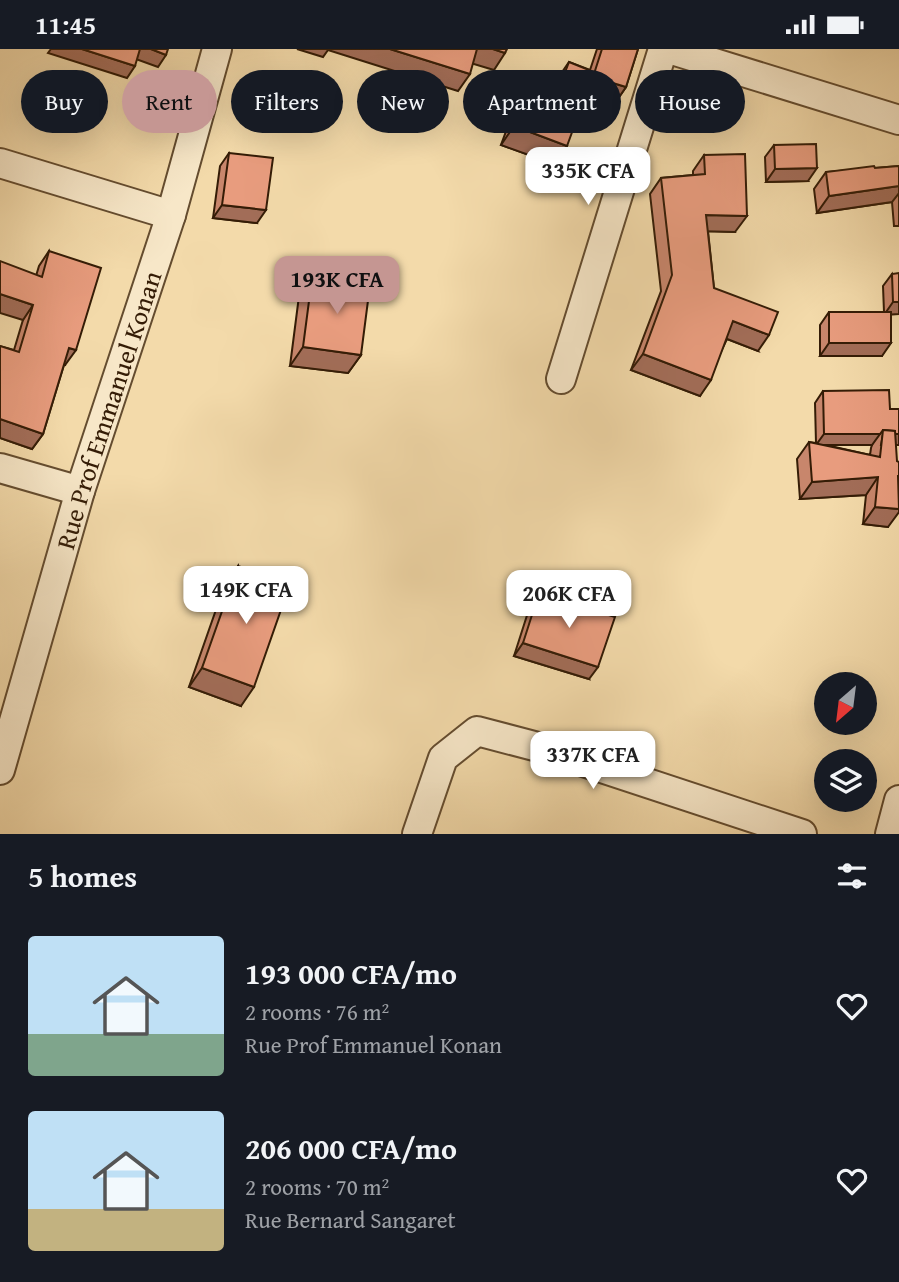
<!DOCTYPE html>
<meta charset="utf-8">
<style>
body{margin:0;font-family:"Gentium Book Plus",serif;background:#20242c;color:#f1f3f6;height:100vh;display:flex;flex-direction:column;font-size:26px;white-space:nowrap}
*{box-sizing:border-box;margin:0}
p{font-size:23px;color:#9ea1a6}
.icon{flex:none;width:38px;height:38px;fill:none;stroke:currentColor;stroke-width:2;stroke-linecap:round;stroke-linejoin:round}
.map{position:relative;height:785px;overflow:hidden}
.sheet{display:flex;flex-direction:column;background:#171b24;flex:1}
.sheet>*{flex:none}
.hud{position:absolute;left:21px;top:21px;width:858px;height:63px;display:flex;gap:14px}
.needle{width:46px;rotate:208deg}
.fabs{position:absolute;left:814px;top:623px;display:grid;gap:14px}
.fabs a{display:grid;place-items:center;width:63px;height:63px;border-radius:50%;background:#171b24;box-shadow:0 7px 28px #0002;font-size:35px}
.price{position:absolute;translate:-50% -60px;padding:0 16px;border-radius:14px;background:#fff;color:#222;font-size:23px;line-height:46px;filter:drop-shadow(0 2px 4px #0008)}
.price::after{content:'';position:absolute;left:50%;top:42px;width:21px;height:16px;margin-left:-10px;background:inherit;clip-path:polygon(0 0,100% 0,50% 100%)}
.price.active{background:#c59692;color:#111}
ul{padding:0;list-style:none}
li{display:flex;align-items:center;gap:21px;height:175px;padding:0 28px}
li span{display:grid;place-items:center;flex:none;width:196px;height:140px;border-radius:7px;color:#555}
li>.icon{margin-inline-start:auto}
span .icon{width:84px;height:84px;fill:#fffc;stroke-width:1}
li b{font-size:30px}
h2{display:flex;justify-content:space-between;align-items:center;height:84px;padding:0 28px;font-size:30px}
.tag{padding:0 24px;border-radius:32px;background:#171b24;box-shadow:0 7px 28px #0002;font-size:24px;line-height:63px}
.tag.active{background:#c59692;color:#111}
.status{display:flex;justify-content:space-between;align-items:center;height:49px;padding:0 35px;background:#171b24;direction:ltr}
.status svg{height:19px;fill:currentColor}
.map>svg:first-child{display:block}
</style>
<div class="status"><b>11:45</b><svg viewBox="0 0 49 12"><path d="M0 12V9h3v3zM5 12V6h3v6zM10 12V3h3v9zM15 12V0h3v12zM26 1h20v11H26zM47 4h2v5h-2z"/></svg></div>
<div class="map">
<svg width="899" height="785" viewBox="0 0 899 785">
<rect width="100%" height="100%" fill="#f3daaa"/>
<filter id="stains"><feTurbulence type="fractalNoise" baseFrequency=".00286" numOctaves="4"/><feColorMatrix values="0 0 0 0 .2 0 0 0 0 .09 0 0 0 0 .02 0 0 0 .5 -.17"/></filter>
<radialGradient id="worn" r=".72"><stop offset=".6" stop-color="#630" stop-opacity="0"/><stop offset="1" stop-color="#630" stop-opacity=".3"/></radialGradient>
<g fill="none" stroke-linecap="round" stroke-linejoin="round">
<g stroke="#644c2f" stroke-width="32">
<g id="minor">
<polyline points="669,0 899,71"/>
<polyline points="0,114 171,166"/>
<polyline points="561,330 663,0"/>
<polyline points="0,419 80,442"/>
<path id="s1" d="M0,721L80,442L171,166L217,0"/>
<polyline points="417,785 443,709 477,682 538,698 802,785"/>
<polyline points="890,785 899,751"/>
</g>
</g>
<use href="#minor" stroke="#f7e7c8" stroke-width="28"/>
</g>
<g fill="#c8866c" stroke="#341c06" stroke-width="2" fill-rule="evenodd">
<polygon points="597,0 638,0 626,38 617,51 587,42 554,115 501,96 519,47 532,29 554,37 556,32 569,13 590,21"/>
<polygon points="774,96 808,132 766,133 765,108"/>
<polygon points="229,104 257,174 213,169 220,117"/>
<polygon points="704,106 735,183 708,182 714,239 758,302 727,290 700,347 631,321 661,242 650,145 661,129 693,126 693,122"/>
<polygon points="899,117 899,177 894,177 892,153 817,164 814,140 826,123"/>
<polygon points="49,202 65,316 64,316 43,385 32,400 0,389 0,297 14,301 39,217"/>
<polygon points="892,225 899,265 891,265 882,307 820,307 820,276 829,263 884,263 883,237"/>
<polygon points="312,229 361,306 348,324 290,317 299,247"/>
<path d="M823,342L890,360L896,396L888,478L863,475L866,446L800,450L797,410L809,393L816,394L815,354ZM826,396H872L871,399L870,406Z"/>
<polygon points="238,517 241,657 189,638 225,535"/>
<polygon points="539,544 589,630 514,607 530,557"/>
</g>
<g fill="#a26d58" stroke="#341c06" stroke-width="2">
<polygon points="51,0 82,0 135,17 127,29 48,4"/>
<polygon points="139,0 151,0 166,6 158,18 133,9"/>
<polygon points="297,0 390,0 470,25 458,42 328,1 323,8"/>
<polygon points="476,0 493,0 505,4 494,21 467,13"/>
<polygon points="593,28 626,38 617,51 584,41"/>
<polygon points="514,77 567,97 554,115 501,96"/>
<polygon points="817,119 808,132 766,133 775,120"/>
<polygon points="899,137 899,144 892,153 817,164 829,147"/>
<polygon points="222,156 266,161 257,174 213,169"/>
<polygon points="706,166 747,167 735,183 695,182"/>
<polygon points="0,245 33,256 23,271 0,264"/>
<polygon points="893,253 899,253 899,265 884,266"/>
<polygon points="733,272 769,286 758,302 722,288"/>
<polygon points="829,294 891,294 882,307 820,307"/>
<polygon points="303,298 361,306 348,324 290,317"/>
<polygon points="69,299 76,301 65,316 58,314"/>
<polygon points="643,305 711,331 700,347 631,321"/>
<polygon points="0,370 43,385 32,400 0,389"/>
<polygon points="824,385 880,385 872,396 816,396"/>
<polygon points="883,385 899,385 899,396 881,396"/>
<polygon points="878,428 866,446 800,450 812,433"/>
<polygon points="875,458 899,460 899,463 888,478 863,475"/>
<polygon points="523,594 598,618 589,630 514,607"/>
<polygon points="202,619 254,638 241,657 189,638"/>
</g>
<g fill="#e89c7e" stroke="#341c06" stroke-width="2">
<polygon points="82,0 140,0 135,17"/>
<polygon points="151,0 168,0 166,6"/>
<polygon points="390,0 477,0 470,25"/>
<polygon points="493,0 507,0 505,4"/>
<polygon points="602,0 638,0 626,38 593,28"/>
<polygon points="569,13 594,23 567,97 514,77 532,29 559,39"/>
<polygon points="816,95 817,119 775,120 774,96"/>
<polygon points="229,104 273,109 266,161 222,156"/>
<polygon points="745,105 747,167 706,166 714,239 778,263 769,286 733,272 711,331 643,305 672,226 661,129 705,125 704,106"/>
<polygon points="874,117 875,119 899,117 899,137 829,147 826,123"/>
<polygon points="49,202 101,219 76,301 69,299 43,385 0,370 0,297 19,303 33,256 0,245 0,212 42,228"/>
<polygon points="899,224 899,253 893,253 892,225"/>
<polygon points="312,229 370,236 361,306 303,298"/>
<rect x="829" y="263" width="62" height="31"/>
<polygon points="889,341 890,360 899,360 899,385 895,385 895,382 883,381 880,385 824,385 823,342"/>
<polygon points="883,381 895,382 897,412 899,413 899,427 898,427 899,460 875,458 878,428 812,433 809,393 880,408"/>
<polygon points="238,517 290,535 254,638 202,619"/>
<polygon points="539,544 615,568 598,618 523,594"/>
</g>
<g text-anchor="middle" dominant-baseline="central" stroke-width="7" stroke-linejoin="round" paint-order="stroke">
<g font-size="26" fill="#341c06" stroke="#f7e7c8">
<text stroke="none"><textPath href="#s1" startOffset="376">Rue Prof Emmanuel Konan</textPath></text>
</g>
</g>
<rect width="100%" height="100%" filter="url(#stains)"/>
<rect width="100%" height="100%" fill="url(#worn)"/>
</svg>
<div class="fabs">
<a><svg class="needle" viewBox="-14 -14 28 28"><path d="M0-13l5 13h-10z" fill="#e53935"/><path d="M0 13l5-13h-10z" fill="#9ea1a6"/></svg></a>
<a><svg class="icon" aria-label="layers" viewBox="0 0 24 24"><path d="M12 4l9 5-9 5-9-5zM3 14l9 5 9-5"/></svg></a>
</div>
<b class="price" style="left:588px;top:158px">335K CFA</b>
<b class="price active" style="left:337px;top:267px">193K CFA</b>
<b class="price" style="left:246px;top:577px">149K CFA</b>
<b class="price" style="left:569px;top:581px">206K CFA</b>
<b class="price" style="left:593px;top:742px">337K CFA</b>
<div class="hud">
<a class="tag">Buy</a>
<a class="tag active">Rent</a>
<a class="tag">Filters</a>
<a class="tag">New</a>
<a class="tag">Apartment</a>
<a class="tag">House</a>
</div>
</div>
<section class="sheet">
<h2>5 homes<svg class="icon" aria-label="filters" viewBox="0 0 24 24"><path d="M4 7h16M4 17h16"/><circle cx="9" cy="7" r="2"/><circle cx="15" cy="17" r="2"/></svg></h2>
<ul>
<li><span style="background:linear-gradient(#bfe0f5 70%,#7fa58c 0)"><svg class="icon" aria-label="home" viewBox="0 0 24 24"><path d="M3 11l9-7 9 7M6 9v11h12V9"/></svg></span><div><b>193 000 CFA/mo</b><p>2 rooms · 76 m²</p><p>Rue Prof Emmanuel Konan</p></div><svg class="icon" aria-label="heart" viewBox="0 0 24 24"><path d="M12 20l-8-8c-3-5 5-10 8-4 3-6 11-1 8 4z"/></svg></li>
<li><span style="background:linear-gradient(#bfe0f5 70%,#c2b280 0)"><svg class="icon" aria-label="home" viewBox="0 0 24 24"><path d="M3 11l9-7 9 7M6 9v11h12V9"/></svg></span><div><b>206 000 CFA/mo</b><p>2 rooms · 70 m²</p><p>Rue Bernard Sangaret</p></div><svg class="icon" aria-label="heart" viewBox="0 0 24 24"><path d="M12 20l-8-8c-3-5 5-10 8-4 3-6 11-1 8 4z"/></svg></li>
</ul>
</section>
